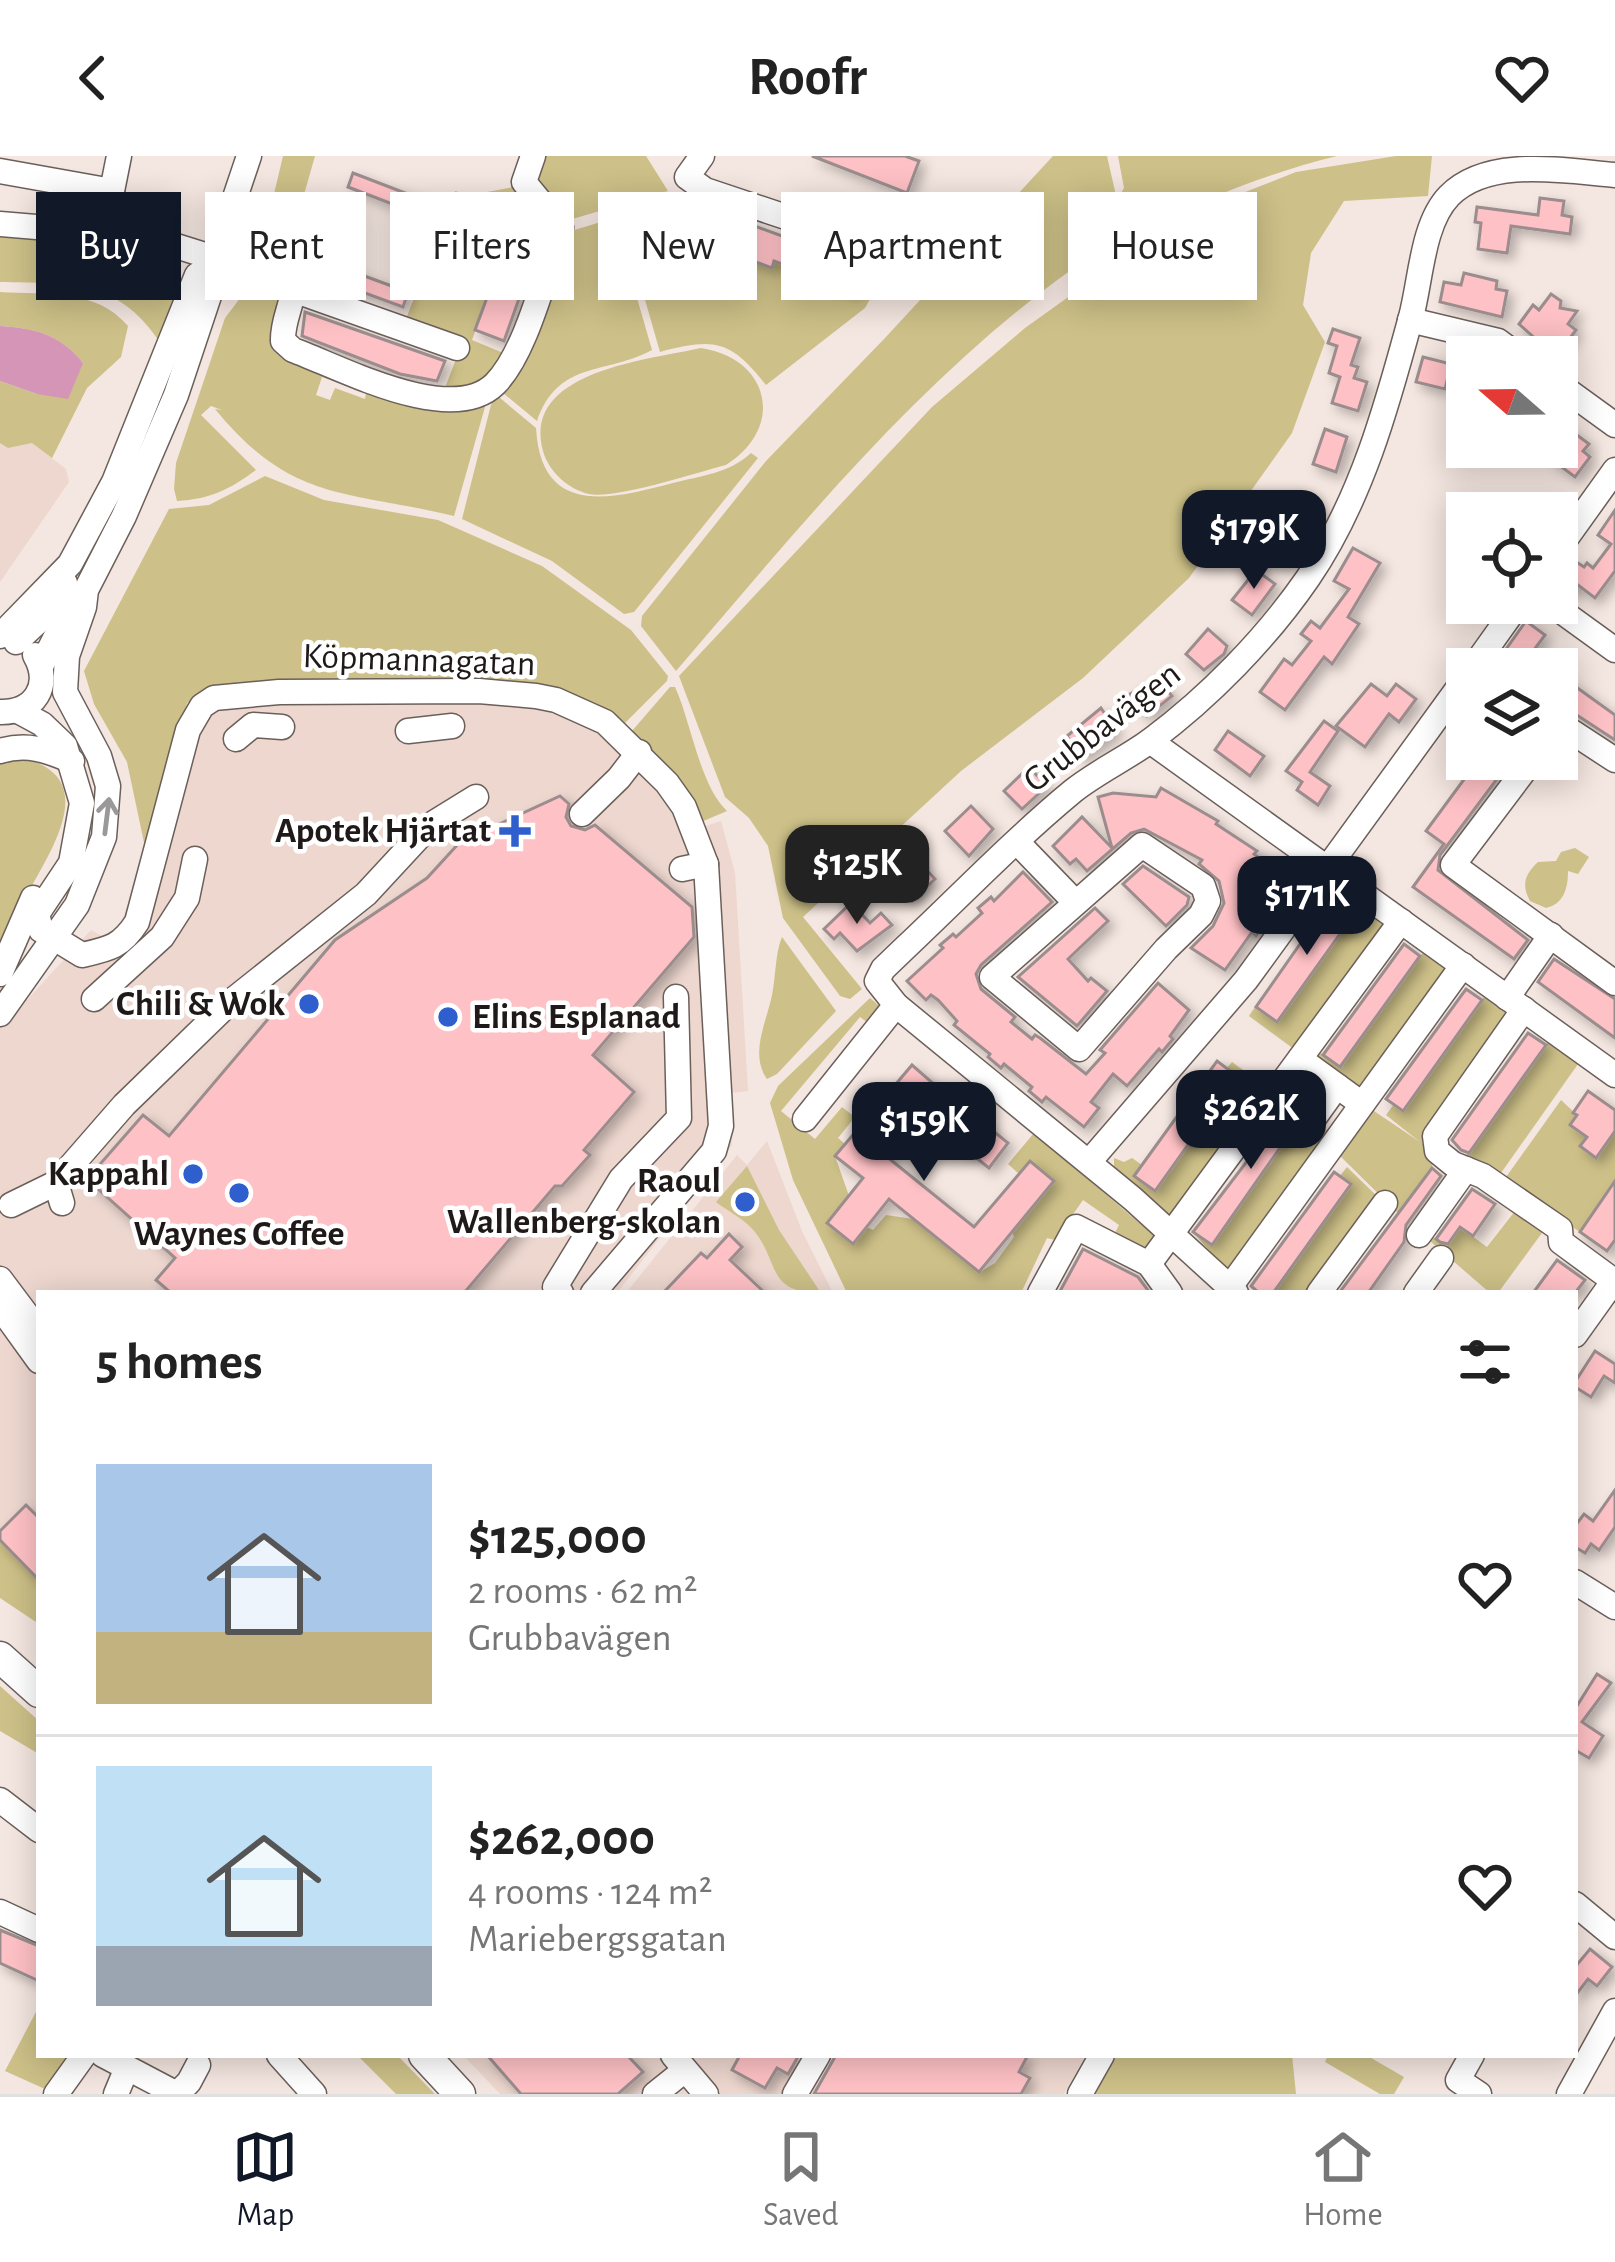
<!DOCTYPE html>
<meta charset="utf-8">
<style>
body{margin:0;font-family:"Alegreya Sans",sans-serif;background:#f2f2f2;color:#222;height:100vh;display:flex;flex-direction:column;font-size:45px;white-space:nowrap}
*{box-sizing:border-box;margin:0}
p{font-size:39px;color:#767676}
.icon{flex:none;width:66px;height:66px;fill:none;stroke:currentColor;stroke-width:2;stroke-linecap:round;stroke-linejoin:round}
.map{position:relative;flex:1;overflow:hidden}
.sheet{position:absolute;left:36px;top:1134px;width:1542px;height:768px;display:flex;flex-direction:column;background:#fff;border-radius:0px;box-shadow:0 6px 30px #0003}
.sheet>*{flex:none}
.hud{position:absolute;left:36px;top:36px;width:1545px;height:108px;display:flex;gap:24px}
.needle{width:78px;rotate:290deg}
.buttons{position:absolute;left:1446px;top:180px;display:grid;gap:24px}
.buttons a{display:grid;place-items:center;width:132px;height:132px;border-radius:0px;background:#fff;box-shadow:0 6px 30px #0003;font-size:60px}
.price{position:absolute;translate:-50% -102px;padding:0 27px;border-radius:24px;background:#111827;color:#fff;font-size:39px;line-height:78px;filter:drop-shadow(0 3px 6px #0008)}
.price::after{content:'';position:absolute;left:50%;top:72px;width:36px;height:27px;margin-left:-18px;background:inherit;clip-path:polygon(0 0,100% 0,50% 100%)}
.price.active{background:#222;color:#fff}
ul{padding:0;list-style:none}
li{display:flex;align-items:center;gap:36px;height:300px;padding:0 60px}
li+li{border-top:3px solid #e0e0e0}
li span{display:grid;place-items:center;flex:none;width:336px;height:240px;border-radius:0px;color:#555}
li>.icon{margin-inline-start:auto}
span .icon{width:144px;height:144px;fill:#fffc;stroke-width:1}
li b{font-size:51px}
h2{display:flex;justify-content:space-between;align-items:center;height:144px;padding:0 60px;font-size:51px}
.tag{padding:0 42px;border-radius:0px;background:#fff;box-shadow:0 6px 30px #0003;font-size:42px;line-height:108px}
.tag.active{background:#111827;color:#fff}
header{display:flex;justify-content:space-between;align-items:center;height:156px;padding:0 60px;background:#fff;font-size:54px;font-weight:700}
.tab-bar{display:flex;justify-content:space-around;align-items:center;height:168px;border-top:3px solid #e0e0e0;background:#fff;font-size:33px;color:#767676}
.tab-bar a{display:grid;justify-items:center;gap:6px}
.tab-bar .active{color:#111827}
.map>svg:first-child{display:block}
</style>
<header><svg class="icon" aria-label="back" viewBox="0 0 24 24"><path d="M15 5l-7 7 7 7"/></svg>Roofr<svg class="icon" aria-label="heart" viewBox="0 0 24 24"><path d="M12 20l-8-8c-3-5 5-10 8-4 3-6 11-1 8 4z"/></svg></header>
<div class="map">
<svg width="1615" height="1938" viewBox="0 0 1615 1938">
<defs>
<filter id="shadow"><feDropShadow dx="5.5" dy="5.5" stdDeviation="6" flood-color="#0004"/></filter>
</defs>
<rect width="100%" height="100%" fill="#f4e6e0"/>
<g fill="#edd7cf">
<polygon points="0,287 8,292 32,287 66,313 69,326 0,426"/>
<polygon points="484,526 624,568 672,617 703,671 721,665 735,717 748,935 730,937 732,989 617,1137 39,1137 39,1447 0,1405 0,831 17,843 27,844 91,774 102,780 118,776 146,696 187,547 201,533 211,530"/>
<polygon points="767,985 802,1075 833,1137 626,1137 737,999 747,1009"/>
<polygon points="463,1899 1086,1899 1064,1938 500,1938"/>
</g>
<g fill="#cdc088">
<polygon points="283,0 315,0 297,63 313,68 298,98 284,107 259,101"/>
<polygon points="539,0 646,0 668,35 569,64 534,29"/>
<path d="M1053,0H1107L1117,44L1124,32L1118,0H1337C1264,18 1193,47 1126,83C1108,93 1087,101 1071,114C918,224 798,373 676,515L641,470L642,460L766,305L885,182Z"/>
<polygon points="1396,0 1432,0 1428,40 1344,45 1311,97 1303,149 1325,186 1292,277 1189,422 1083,522 961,615 803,761 862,833 850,843 840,840 783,762 768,690 749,662 725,641 679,520 932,251 1025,172 1120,104 1162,84 1182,61 1296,16"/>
<polygon points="514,31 543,67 517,62 472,184 508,199 485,226 441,242 463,185 406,163 455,35 471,39"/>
<path d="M699,37L721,46L719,56L703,51L692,82L771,112L774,105L867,103L851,97L854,90L892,104L865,152L766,229C731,185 716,181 660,196L621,60Z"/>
<path d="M614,62L652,194C606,219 558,204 537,265L497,232L571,75Z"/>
<path d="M0,75L140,92V96C196,117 176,140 159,185C117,122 67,128 0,126Z"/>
<path d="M250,129L282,132L275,177L352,223L350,231L322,221L316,239L330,244L335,232L365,243L366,237L355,233L358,225L489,237L454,360C346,334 292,347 215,253L222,254L211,250L201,259L256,314C229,334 210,343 177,345L174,333L176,307L225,162Z"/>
<path d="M0,136C46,139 96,132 128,170L121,201L87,232L52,302L32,287L8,292L0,287V225L37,238L83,207C61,179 35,172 0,170Z"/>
<path d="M701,192C771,203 785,272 726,309C695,317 617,343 589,338C568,333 549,316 543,295C521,215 648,204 701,192Z"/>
<path d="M494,237L536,272C541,362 612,343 673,327C700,320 730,317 751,297L758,302L634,456L624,458L552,405L462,363Z"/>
<polygon points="265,320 324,344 438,364 542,410 631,474 668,520 667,525 624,568 484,526 211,530 187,547 146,696 127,606 94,548 84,515 169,353 209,349"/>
<path d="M670,531H675C691,566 700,630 727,655L701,666L672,617L632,575Z"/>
<path d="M13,600C111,617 46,700 21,750C13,767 7,786 0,804V606Z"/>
<path d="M1575,692L1589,701L1578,718L1568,715C1568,732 1564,748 1546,752L1530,745C1521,729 1525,718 1538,706L1556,705L1561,696Z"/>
<polygon points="1360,750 1386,772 1298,896 1249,860 1255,851 1278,865"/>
<path d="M782,781L836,855L777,918L767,923C749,898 767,865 772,839C776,820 775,798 782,781Z"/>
<polygon points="1423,797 1450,817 1362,941 1314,901 1318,895 1340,910"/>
<polygon points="1484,841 1512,862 1422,987 1439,1000 1398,1057 1335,995 1368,951 1420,986 1386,959 1394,948 1403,954"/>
<polygon points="870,842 884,854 871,869 860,861 781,955 815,983 842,951 855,961 838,982 845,988 835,1000 849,1040 827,1067 853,1088 867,1071 873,1074 886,1059 913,1063 980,1116 995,1107 1014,1081 1012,1076 1054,1026 1030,1005 1019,1018 1008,1008 1034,977 1158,1083 1148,1097 1112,1083 1119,1069 1083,1044 1055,1084 1047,1082 1021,1137 847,1137 793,1024 770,947 778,930"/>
<polygon points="1548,886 1578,908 1496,1024 1465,1001"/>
<polygon points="1232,906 1271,934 1176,1064 1114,1011 1114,1002 1124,1006 1132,1002 1142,1009 1135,1020 1155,1034 1237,921 1227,912"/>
<polygon points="1561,944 1577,959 1571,969 1587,981 1580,991 1597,1003 1615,976 1615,1028 1580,1076 1504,1024"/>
<polygon points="1294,952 1334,979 1232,1120 1190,1073 1212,1088 1293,974"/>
<path d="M747,1010L779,1074L821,1137C767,1137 780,1108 755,1076C745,1063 729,1056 716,1046Z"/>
<polygon points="1347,1011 1381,1044 1315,1137 1273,1137 1350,1027 1340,1020"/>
<polygon points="1519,1050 1547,1070 1498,1137 1490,1137 1430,1085 1433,1081 1447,1090 1460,1071 1487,1091"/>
<polygon points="0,1384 39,1424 39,1468 0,1442"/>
<polygon points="0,1530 39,1565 39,1598 0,1575"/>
<polygon points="39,1850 39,1899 68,1899 45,1933 5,1915"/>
<polygon points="357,1899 397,1899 435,1938 396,1938"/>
<polygon points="1117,1899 1292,1899 1296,1938 1095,1938"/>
<polygon points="1328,1899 1366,1899 1404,1921 1394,1938 1380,1938 1325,1906"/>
</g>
<path fill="#d595b7" d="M0,170C35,172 61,179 83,207L68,243L37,238L0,225Z"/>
<g fill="#fec1c5" stroke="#9b8d8d" stroke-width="3" filter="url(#shadow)">
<polygon points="812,0 905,0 919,5 907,37"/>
<polygon points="353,17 439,50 434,64 348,31"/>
<polygon points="1540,42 1564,45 1562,59 1572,61 1570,78 1511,70 1507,97 1478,93 1481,67 1475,66 1477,51 1538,59"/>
<polygon points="703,51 782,80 822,86 867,103 855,135 774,105 772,112 691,82"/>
<polygon points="517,61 538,69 543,75 504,185 475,174"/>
<polygon points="321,104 408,136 403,151 316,119"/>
<polygon points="1464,117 1497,125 1496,133 1507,135 1502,161 1440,146 1444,126 1461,129"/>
<polygon points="1551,138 1561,145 1560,152 1577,155 1568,168 1576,174 1556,201 1519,168 1533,149 1539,154"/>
<polygon points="305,156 445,205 437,225 400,218 302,180"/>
<polygon points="1333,173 1360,182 1351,209 1358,211 1354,222 1367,226 1358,255 1332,247 1340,221 1329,217 1337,190 1328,187"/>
<polygon points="1423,201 1451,208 1445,233 1416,226"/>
<polygon points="1325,273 1347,281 1336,316 1313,308"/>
<polygon points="1569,273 1589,288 1583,295 1590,301 1575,321 1551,303"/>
<polygon points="1297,347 1322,363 1310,382 1301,377 1294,388 1275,376"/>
<polygon points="1615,354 1615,415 1595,442 1578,429 1571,437 1558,427 1575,405 1584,411 1587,407 1593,412 1611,388 1598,379"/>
<polygon points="1353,392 1380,407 1348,461 1359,468 1332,508 1324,501 1285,554 1260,536 1284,503 1292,509 1311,485 1301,478 1311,465 1320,472 1349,433 1334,425"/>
<polygon points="1256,414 1275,428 1252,459 1232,444"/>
<polygon points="1526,465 1545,479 1520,513 1492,513"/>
<polygon points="1208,473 1227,490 1224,498 1204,514 1186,498"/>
<polygon points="1156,521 1172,540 1147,560 1130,538"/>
<polygon points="1565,523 1615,559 1615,584 1569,554 1557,552 1557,535"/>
<polygon points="1371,528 1387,540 1396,528 1416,543 1399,566 1389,558 1365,591 1336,570"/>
<polygon points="1101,552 1116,575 1081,601 1067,580"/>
<polygon points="1324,565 1338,575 1310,616 1330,630 1318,649 1297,634 1302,626 1286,615"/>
<polygon points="1228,575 1264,600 1250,620 1215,594"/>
<polygon points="1479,603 1512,603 1440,699 1438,714 1528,784 1514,803 1413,731 1444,688 1426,675"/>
<polygon points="1029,611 1047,630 1022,653 1004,635"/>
<polygon points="1161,632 1218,665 1216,668 1257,695 1254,698 1289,724 1263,763 1266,765 1256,780 1252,776 1225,814 1191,792 1213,770 1224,747 1219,725 1199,708 1202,704 1144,673 1131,677 1087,715 1076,703 1070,708 1053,690 1082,661 1112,692 1098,641 1113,637 1156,641"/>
<polygon points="560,640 569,648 566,661 571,670 585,674 595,669 692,751 694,781 593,899 634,936 584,994 590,999 562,1030 555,1030 464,1137 171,1137 156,1124 175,1102 87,1023 143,959 169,980 335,784 427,722 460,686"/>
<polygon points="971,650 993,673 969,700 945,675"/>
<polygon points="918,705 935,723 912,745 895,727"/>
<polygon points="1143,710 1189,741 1187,749 1166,770 1123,728"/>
<polygon points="1023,716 1052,746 981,809 976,818 981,833 1015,861 1011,866 1032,883 1035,879 1040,882 1086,918 1105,897 1100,894 1158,827 1189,854 1170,880 1173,883 1162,896 1159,893 1127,930 1113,918 1091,946 1099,952 1084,971 1046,941 1042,946 1029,935 1032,931 1004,908 1001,912 988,901 990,898 954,869 957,865 938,844 931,839 926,844 907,825 943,792 940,789 953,778 956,781 982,757 978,752 991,741 994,745"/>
<polygon points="1335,738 1357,754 1277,866 1256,851"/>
<polygon points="851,747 870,767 881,757 892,769 857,795 840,777 834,783 824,773"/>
<polygon points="1095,752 1108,765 1068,803 1088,825 1091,822 1107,835 1077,870 1018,821"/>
<polygon points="1404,788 1420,800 1340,911 1323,899"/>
<polygon points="1554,803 1615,843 1615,882 1538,826"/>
<polygon points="1466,833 1482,844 1403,955 1386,943"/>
<polygon points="1528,877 1546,889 1469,997 1461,994 1452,984"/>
<polygon points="1217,905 1237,920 1155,1035 1134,1020"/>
<polygon points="912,909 936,930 881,996 933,1038 974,1071 1030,1005 1054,1025 979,1116 889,1043 853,1088 827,1067 863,1022 835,1000"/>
<polygon points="1306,928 1314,934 1300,953 1298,966 1212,1089 1193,1076"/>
<polygon points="1588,935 1615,954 1615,975 1596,1002 1580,990 1587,981 1570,969 1577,959 1573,957"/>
<polygon points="959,947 1008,987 989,1012 939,972"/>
<polygon points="1432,1012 1441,1020 1406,1069 1404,1086 1368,1137 1339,1137"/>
<polygon points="1334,1016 1351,1028 1273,1137 1259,1137 1251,1130"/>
<polygon points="1615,1025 1615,1084 1607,1095 1580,1076"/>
<polygon points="1472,1033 1495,1048 1473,1080 1460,1071 1448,1088 1440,1086 1436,1083"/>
<polygon points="729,1078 742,1091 730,1104 765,1137 663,1137 701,1097 707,1102"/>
<polygon points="1083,1093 1138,1121 1150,1137 1059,1137"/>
<polygon points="1557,1104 1585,1124 1575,1137 1533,1137"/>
<polygon points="1595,1195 1615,1208 1615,1227 1604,1220 1591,1241 1575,1231 1575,1226"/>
<polygon points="1615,1334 1615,1371 1599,1394 1591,1388 1585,1397 1575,1391 1575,1370 1584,1358 1593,1365"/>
<polygon points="26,1349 39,1362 39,1424 0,1384 0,1375"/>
<polygon points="1597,1518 1611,1527 1582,1566 1603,1580 1589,1602 1575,1594 1575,1553"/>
<polygon points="0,1774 39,1790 39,1825 0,1807"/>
<polygon points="1590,1793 1612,1811 1597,1830 1588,1823 1575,1840 1575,1811"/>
<polygon points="487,1899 627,1899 643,1916 618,1938 521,1938"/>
<polygon points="740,1899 799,1899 788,1918 777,1912 765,1932 732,1914"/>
<polygon points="836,1899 1028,1899 1019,1916 1030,1922 1021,1938 814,1938"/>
</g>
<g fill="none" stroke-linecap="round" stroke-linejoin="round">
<g stroke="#6b5f5a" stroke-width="27">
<g id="minor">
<polyline points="702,0 687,21 705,34 816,71 831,64"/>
<polyline points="0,15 112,35"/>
<path d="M0,68L144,80L259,116L292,118C298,142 282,160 283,185L293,194C342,212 451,271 495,228C525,198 543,124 558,83L561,71L524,26L533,0"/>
<polyline points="104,75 119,0"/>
<polyline points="296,135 457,192"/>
<polyline points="1410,164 1498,185 1520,201"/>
<polyline points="1557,227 1615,269"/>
<polyline points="1557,395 1615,314"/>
<polyline points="1550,447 1615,494"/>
<polyline points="0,480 70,408 114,326 197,119 212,110"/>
<polyline points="16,486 46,458 65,427"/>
<polyline points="41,510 75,443"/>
<polyline points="1472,513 1519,447"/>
<path d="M18,555L42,568L65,590L82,647L71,707L37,758L41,774L82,799C109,793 121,791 137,766L188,574L202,550L214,542L279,536L479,535L536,540L556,544L605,566L667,627L684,651L706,708L721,970L714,995L593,1137"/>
<path d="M0,556C35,557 52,529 35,499"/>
<polyline points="1557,572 1560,568 1615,604"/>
<polyline points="408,575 452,570"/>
<polyline points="236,583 253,569 282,571"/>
<polyline points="1150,585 1615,919"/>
<path d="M0,595C27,587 47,594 72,605"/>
<polyline points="1533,603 1453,709 1615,827"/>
<polyline points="582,658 619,622 639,596"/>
<polyline points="1017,686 1074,745"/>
<polygon points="1142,689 1203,730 1208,745 1201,759 1166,793 1079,893 992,821"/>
<polyline points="682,713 706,708"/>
<polyline points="0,818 33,742"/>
<polyline points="1507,842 1551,779"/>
<polyline points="94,843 162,781 187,742 195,703"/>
<polyline points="1524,853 1435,980 1437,995 1453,1008 1483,1020 1560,1073 1561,1086 1614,1125"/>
<polyline points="0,858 77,749 104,681 108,630 99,600 65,536 67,500 84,451 86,434 124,360 176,239 214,125 212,110 249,0"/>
<polyline points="1300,903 1362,948"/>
<polyline points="1314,962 1337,930"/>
<polyline points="805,963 896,849"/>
<polyline points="1089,1006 1246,824 1467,520"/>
<polyline points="62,1047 56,1027 124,949 228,848 366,738 429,670 476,641"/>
<polyline points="11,1049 56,1027"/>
<polyline points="1419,1079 1466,1013"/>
<polyline points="1149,1108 1401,765"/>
<polyline points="0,1123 39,1175"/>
<polyline points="1230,1131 1463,809"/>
<polyline points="561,1137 555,1131 621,1023 679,962 676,841"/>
<polyline points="1040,1137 1076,1071 1149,1108 1170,1137"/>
<path d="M1236,1137L1133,1043L896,849L877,825L883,813L907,790C962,738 1015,683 1073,635C1097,616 1125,603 1150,585C1209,541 1266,483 1308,422C1361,345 1387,250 1411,161C1421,124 1422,68 1449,40C1488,0 1565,15 1615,19"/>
<polyline points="1319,1137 1385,1047"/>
<polyline points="1416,1137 1441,1102"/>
<polyline points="0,1151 39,1205"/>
<polyline points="1575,1179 1615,1123"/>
<polyline points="1575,1426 1615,1451"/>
<polyline points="0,1644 39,1674"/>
<polyline points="1575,1748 1615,1781"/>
<polyline points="0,1756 39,1774"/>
<polyline points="103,1899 177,1938 189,1926 198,1909"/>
<polyline points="279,1899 314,1938"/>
<polyline points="673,1899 706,1938"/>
<polyline points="1472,1899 1458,1924 1479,1938"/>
<polyline points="56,1938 84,1899"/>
<polyline points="116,1938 126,1914"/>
<polyline points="655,1938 685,1914"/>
<polyline points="795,1938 818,1899"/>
<polyline points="1080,1938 1102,1899"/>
<polyline points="1569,1938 1615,1855"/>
</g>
</g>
<g stroke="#6b5f5a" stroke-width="33">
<g id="major">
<polyline points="0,1501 39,1536"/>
<polyline points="424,1899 460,1938"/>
</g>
</g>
<use href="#minor" stroke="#fff" stroke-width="24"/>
<use href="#major" stroke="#fff" stroke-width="30"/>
</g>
<defs><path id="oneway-shaft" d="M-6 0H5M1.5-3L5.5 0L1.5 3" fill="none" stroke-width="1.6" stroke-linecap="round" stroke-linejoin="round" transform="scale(3)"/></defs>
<use stroke="#9a9898" href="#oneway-shaft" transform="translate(107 660) rotate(-83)"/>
<g fill="#2f5ecd" stroke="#fff" stroke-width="4.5">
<path d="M509 657h12v12h12v12h-12v12h-12v-12h-12v-12h12z"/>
<circle cx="309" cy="848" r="12"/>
<circle cx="448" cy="861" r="12"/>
<circle cx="193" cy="1018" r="12"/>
<circle cx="239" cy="1037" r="12"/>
<circle cx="745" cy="1046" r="12"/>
</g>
<g text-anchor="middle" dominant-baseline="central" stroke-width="9" stroke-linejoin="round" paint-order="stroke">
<g font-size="36" fill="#1f1a19" stroke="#fff">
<text transform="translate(419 504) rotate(2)">Köpmannagatan</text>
<text transform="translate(1102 571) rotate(-38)">Grubbavägen</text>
</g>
<g font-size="36" font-weight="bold" fill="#1f1a19" stroke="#fff" text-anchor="end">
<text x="491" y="675">Apotek Hjärtat</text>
<text x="285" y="848">Chili &amp; Wok</text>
<text x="472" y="861" text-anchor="start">Elins Esplanad</text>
<text x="169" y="1018">Kappahl</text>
<text x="721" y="1025">Raoul<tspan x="721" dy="41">Wallenberg-skolan</tspan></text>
<text x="239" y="1078" text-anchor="middle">Waynes Coffee</text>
</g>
</g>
</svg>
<div class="buttons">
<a><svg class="needle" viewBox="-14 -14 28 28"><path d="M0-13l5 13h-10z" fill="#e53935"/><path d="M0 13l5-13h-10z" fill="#767676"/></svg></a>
<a><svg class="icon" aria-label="locate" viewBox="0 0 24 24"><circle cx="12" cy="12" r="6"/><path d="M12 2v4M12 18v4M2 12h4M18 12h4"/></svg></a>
<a><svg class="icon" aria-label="layers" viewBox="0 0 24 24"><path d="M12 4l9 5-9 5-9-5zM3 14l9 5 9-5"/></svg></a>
</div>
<b class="price" style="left:1254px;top:436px">$179K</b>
<b class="price active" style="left:857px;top:771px">$125K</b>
<b class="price" style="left:1307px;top:802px">$171K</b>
<b class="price" style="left:1251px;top:1016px">$262K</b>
<b class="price" style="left:924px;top:1028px">$159K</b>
<div class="hud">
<a class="tag active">Buy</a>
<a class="tag">Rent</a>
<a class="tag">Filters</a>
<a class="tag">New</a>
<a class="tag">Apartment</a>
<a class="tag">House</a>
</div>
<section class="sheet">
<h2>5 homes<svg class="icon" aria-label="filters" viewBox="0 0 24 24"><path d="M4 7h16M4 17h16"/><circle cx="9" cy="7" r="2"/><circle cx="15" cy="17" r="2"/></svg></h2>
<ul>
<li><span style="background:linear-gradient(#a9c7e8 70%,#c2b280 0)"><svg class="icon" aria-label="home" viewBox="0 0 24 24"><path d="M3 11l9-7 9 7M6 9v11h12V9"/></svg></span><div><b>$125,000</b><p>2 rooms · 62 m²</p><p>Grubbavägen</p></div><svg class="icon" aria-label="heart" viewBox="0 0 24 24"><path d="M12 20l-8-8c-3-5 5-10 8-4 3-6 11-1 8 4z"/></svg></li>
<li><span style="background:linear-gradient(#bfe0f5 75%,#9aa5b1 0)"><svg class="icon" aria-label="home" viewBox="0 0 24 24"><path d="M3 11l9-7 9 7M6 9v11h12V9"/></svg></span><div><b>$262,000</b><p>4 rooms · 124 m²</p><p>Mariebergsgatan</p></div><svg class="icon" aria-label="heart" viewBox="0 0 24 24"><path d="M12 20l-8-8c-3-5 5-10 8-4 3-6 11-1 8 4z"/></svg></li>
</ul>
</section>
</div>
<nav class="tab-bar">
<a class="active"><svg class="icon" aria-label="map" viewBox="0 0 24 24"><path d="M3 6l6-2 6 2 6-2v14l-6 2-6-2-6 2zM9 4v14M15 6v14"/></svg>Map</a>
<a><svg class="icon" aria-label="saved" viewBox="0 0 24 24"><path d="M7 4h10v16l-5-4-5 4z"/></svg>Saved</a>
<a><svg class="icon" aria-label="home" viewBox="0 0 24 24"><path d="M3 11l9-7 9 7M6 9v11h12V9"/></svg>Home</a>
</nav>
